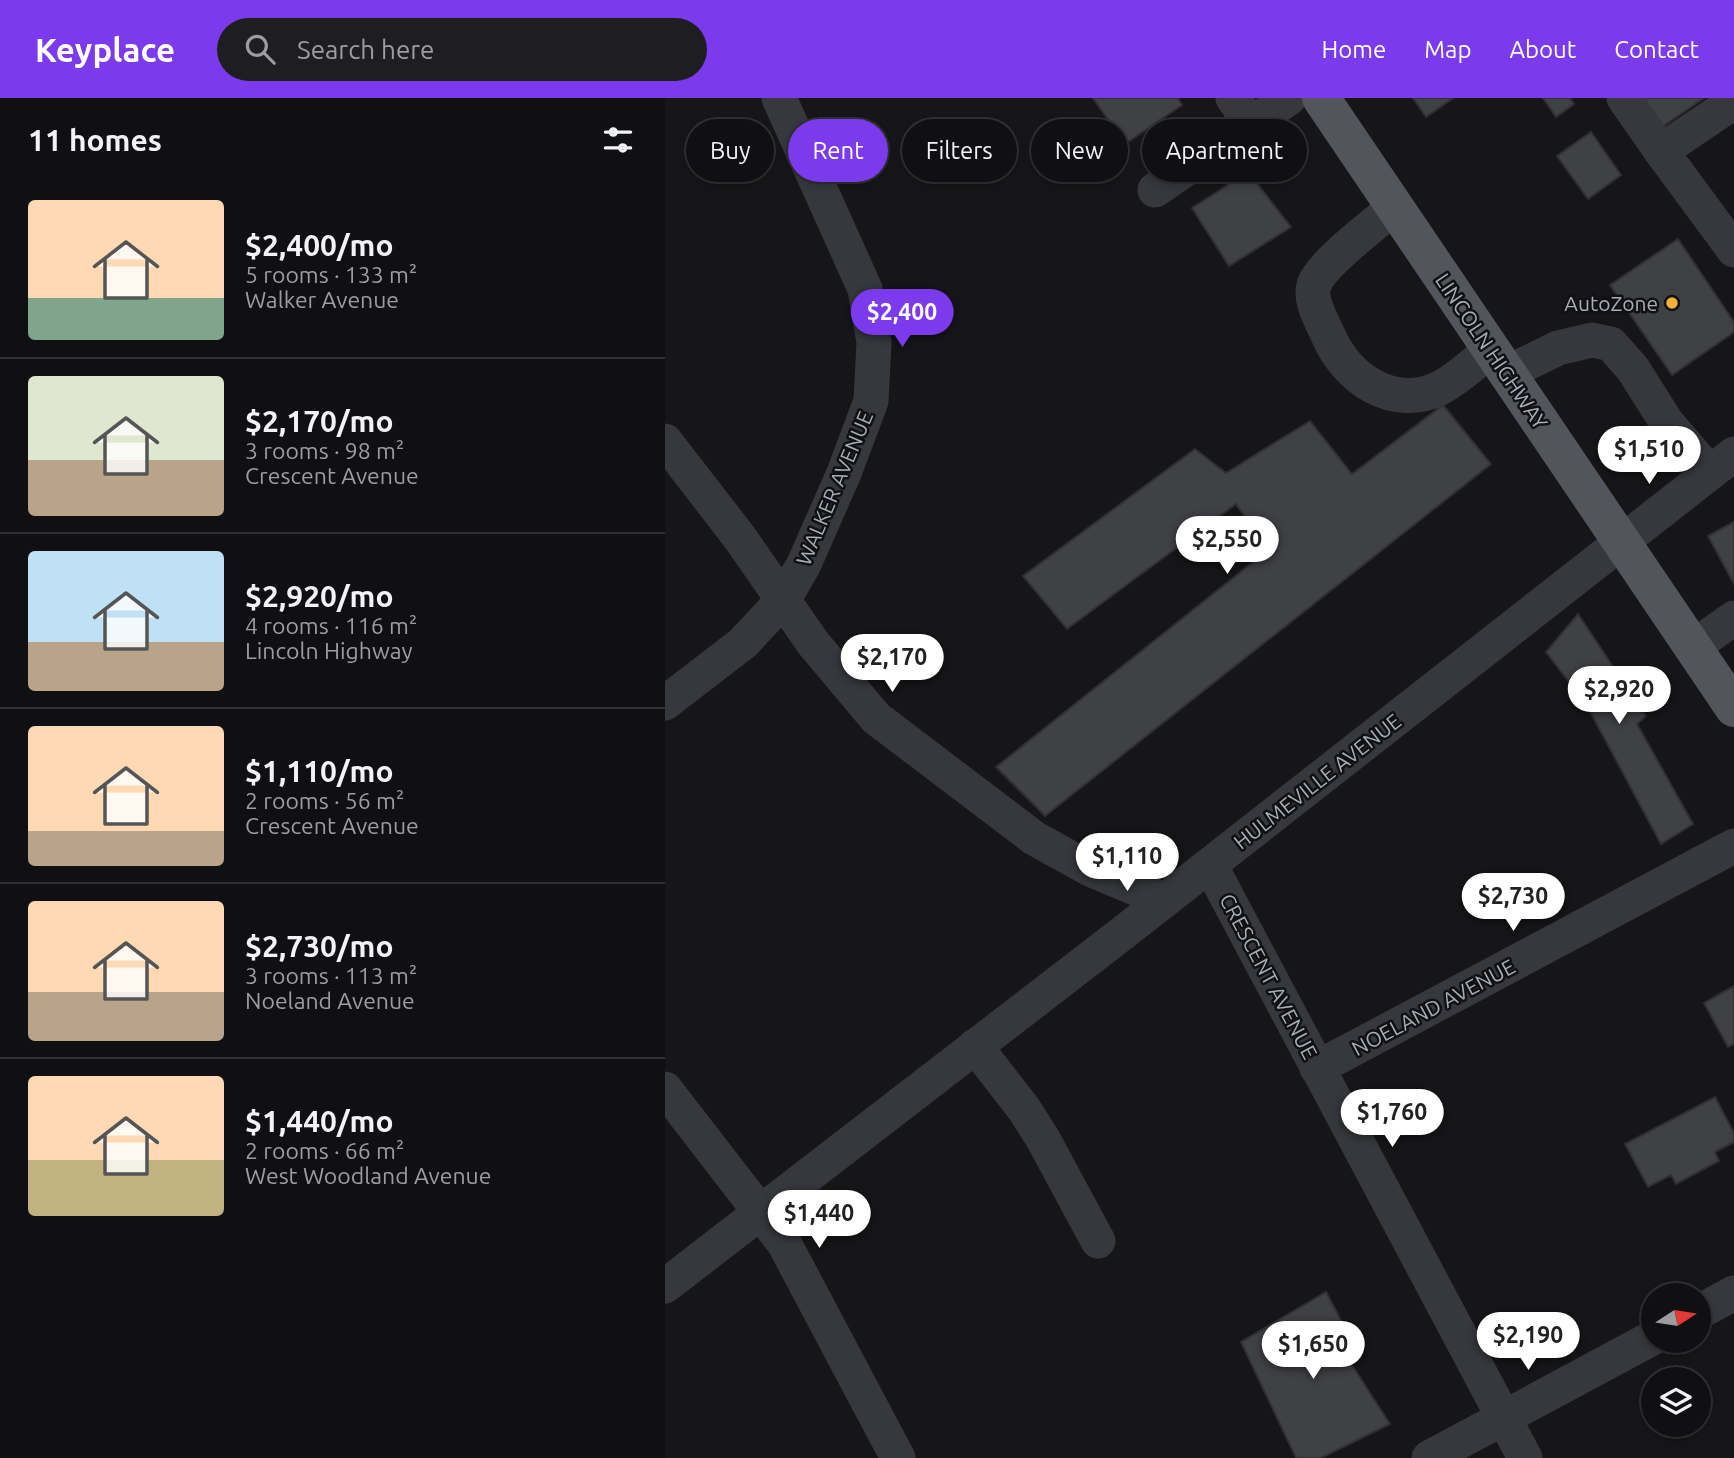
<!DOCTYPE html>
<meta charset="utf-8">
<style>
body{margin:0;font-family:Ubuntu,sans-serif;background:#1e1e20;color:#f1f3f6;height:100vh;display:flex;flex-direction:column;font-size:26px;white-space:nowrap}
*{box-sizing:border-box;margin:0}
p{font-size:23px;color:#9c9d9f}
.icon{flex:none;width:38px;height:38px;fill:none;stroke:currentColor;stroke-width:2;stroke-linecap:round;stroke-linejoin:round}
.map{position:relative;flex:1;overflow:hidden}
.side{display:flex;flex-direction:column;background:#101012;width:665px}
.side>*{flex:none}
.top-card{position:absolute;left:21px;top:21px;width:665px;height:63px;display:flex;gap:14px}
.needle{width:46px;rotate:78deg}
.controls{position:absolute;left:976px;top:1185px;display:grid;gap:14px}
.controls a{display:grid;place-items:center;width:70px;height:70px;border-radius:50%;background:#101012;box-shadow:0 4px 10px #0003,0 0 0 2px #303032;font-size:35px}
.price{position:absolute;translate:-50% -60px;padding:0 16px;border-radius:24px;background:#fff;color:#222;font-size:23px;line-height:46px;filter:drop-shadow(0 2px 4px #0008)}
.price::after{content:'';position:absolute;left:50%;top:42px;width:21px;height:16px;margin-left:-10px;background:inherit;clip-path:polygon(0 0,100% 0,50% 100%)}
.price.selected{background:#7c3aed;color:#fff}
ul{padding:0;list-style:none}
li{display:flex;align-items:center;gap:21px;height:175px;padding:0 28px}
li+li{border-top:2px solid #303032}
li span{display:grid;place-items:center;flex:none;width:196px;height:140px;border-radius:7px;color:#555}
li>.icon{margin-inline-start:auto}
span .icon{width:84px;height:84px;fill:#fffc;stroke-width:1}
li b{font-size:30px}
h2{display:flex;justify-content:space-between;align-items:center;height:84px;padding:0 28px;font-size:30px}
.chip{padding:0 24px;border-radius:32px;background:#101012;box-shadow:0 4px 10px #0003,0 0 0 2px #303032;font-size:24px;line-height:63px}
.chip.selected{background:#7c3aed;color:#fff}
header{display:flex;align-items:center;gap:42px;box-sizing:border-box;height:98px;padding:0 35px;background:#7c3aed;color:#fff}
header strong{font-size:33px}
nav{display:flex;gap:38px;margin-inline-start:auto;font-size:24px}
.search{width:490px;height:63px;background:#1e1e20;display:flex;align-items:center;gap:18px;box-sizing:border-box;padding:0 24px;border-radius:38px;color:#9c9d9f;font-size:26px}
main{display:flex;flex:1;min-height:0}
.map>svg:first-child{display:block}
</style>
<header>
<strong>Keyplace</strong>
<div class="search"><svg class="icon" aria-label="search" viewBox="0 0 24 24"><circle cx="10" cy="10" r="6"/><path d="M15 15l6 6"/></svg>Search here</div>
<nav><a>Home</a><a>Map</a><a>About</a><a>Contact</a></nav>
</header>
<main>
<section class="side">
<h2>11 homes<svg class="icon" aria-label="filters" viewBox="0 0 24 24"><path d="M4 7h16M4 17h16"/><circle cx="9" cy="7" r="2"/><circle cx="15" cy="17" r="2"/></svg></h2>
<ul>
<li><span style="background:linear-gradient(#ffd9b3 70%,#7fa58c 0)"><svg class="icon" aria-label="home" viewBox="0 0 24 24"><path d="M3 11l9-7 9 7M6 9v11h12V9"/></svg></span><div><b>$2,400/mo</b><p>5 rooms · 133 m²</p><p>Walker Avenue</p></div></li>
<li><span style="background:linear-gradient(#dfe7d0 60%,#b9a48a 0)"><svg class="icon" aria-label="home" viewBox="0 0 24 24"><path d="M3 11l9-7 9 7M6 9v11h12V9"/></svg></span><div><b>$2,170/mo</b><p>3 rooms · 98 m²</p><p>Crescent Avenue</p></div></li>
<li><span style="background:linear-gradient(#bfe0f5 65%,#b9a48a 0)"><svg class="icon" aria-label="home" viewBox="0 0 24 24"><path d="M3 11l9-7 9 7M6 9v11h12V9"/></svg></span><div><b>$2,920/mo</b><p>4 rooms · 116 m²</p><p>Lincoln Highway</p></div></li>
<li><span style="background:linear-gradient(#ffd9b3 75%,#b9a48a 0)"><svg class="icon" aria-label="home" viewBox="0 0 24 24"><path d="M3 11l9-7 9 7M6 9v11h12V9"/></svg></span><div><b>$1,110/mo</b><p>2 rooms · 56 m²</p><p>Crescent Avenue</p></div></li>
<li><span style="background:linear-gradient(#ffd9b3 65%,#b9a48a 0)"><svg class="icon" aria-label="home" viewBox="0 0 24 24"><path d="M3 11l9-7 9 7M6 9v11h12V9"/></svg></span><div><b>$2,730/mo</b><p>3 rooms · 113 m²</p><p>Noeland Avenue</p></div></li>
<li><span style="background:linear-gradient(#ffd9b3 60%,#c2b280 0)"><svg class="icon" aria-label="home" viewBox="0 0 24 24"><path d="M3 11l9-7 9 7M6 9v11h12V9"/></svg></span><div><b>$1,440/mo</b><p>2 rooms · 66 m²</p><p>West Woodland Avenue</p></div></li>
</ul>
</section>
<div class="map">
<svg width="1069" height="1360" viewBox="0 0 1069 1360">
<rect width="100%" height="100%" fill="#161618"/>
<g fill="#404145" stroke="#303034" stroke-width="2">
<polygon points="428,0 513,0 517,7 460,46"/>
<polygon points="748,0 788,0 761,19"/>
<polygon points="878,0 905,0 909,6 891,19"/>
<polygon points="977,0 1039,0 997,29"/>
<polygon points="926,34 956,77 923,101 892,58"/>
<polygon points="583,74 626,129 564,168 527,110"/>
<polygon points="1013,141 1069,224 1069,234 1007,277 945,187"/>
<polygon points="778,307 826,366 380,718 331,669 603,452 571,406 402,531 358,478 530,351 561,375 645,323 687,376"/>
<polygon points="1069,424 1069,486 1043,438"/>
<polygon points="913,516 981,618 972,626 1028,726 996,746 921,606 881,554"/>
<polygon points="1069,888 1069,946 1063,949 1039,905"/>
<polygon points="1050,999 1069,1035 1069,1044 1050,1054 1054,1063 1011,1086 1006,1077 983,1089 960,1046"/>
<polygon points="661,1194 686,1241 676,1250 725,1326 656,1360 631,1360 576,1244"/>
</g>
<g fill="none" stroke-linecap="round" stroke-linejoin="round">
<g stroke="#37383d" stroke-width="35">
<polyline points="568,0 586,26"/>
<polyline points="959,0 996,53"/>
<polyline points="1069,4 996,53 1069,152"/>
<polyline points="490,92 624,0"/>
<path d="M730,109C712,124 656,166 649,187C644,203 657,223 663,237C681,280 728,313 775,290C793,281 810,264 826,252"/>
<polyline points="842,275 893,250 927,242 946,246 968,271 1002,325 1045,375"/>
<polyline points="0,343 75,440 148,545 211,620 369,740 425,771 499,802"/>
<polyline points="1028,549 1069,520"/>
<polyline points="0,605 78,545 119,501 139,466 179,375 206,303 209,244 200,191 114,0"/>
<polyline points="545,767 860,1360"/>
<polyline points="310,948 359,1011 378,1041 433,1143"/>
<polyline points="652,970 1069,748"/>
<polyline points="0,991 119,1145 233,1360"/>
<polyline points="0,1188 459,834 1069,356"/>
<polyline points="1034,1214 1069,1195"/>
<polyline points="764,1360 989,1239"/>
</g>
<polyline stroke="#53555c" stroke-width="38" points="656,0 1069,610"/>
</g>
<circle fill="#f2b134" stroke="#111113" stroke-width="2.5" cx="1007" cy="205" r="7"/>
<g text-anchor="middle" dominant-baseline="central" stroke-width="5" stroke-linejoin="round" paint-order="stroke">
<g font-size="21" fill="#a8adb8" stroke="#111113" text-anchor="end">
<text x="993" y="205">AutoZone</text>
</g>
<g font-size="21" fill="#a8adb8" stroke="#111113">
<text transform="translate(827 253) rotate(56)">LINCOLN HIGHWAY</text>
<text transform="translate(169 390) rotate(-67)">WALKER AVENUE</text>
<text transform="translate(652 683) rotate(-38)">HULMEVILLE AVENUE</text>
<text transform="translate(604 878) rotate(62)">CRESCENT AVENUE</text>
<text transform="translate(768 909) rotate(-28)">NOELAND AVENUE</text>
</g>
</g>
</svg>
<div class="controls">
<a><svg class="needle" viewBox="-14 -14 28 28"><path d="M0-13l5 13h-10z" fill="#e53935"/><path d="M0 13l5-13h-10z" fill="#9c9d9f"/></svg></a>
<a><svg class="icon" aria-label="layers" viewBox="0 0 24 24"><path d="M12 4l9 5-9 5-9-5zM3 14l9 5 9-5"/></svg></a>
</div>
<b class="price selected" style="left:237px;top:251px">$2,400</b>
<b class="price" style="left:984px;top:388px">$1,510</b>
<b class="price" style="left:562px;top:478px">$2,550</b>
<b class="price" style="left:227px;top:596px">$2,170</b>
<b class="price" style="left:954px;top:628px">$2,920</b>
<b class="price" style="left:462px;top:795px">$1,110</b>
<b class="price" style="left:848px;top:835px">$2,730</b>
<b class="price" style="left:727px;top:1051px">$1,760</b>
<b class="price" style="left:154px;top:1152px">$1,440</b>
<b class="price" style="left:863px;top:1274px">$2,190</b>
<b class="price" style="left:648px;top:1283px">$1,650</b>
<div class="top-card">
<a class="chip">Buy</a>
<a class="chip selected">Rent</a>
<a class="chip">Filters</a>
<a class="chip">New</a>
<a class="chip">Apartment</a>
</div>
</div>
</main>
